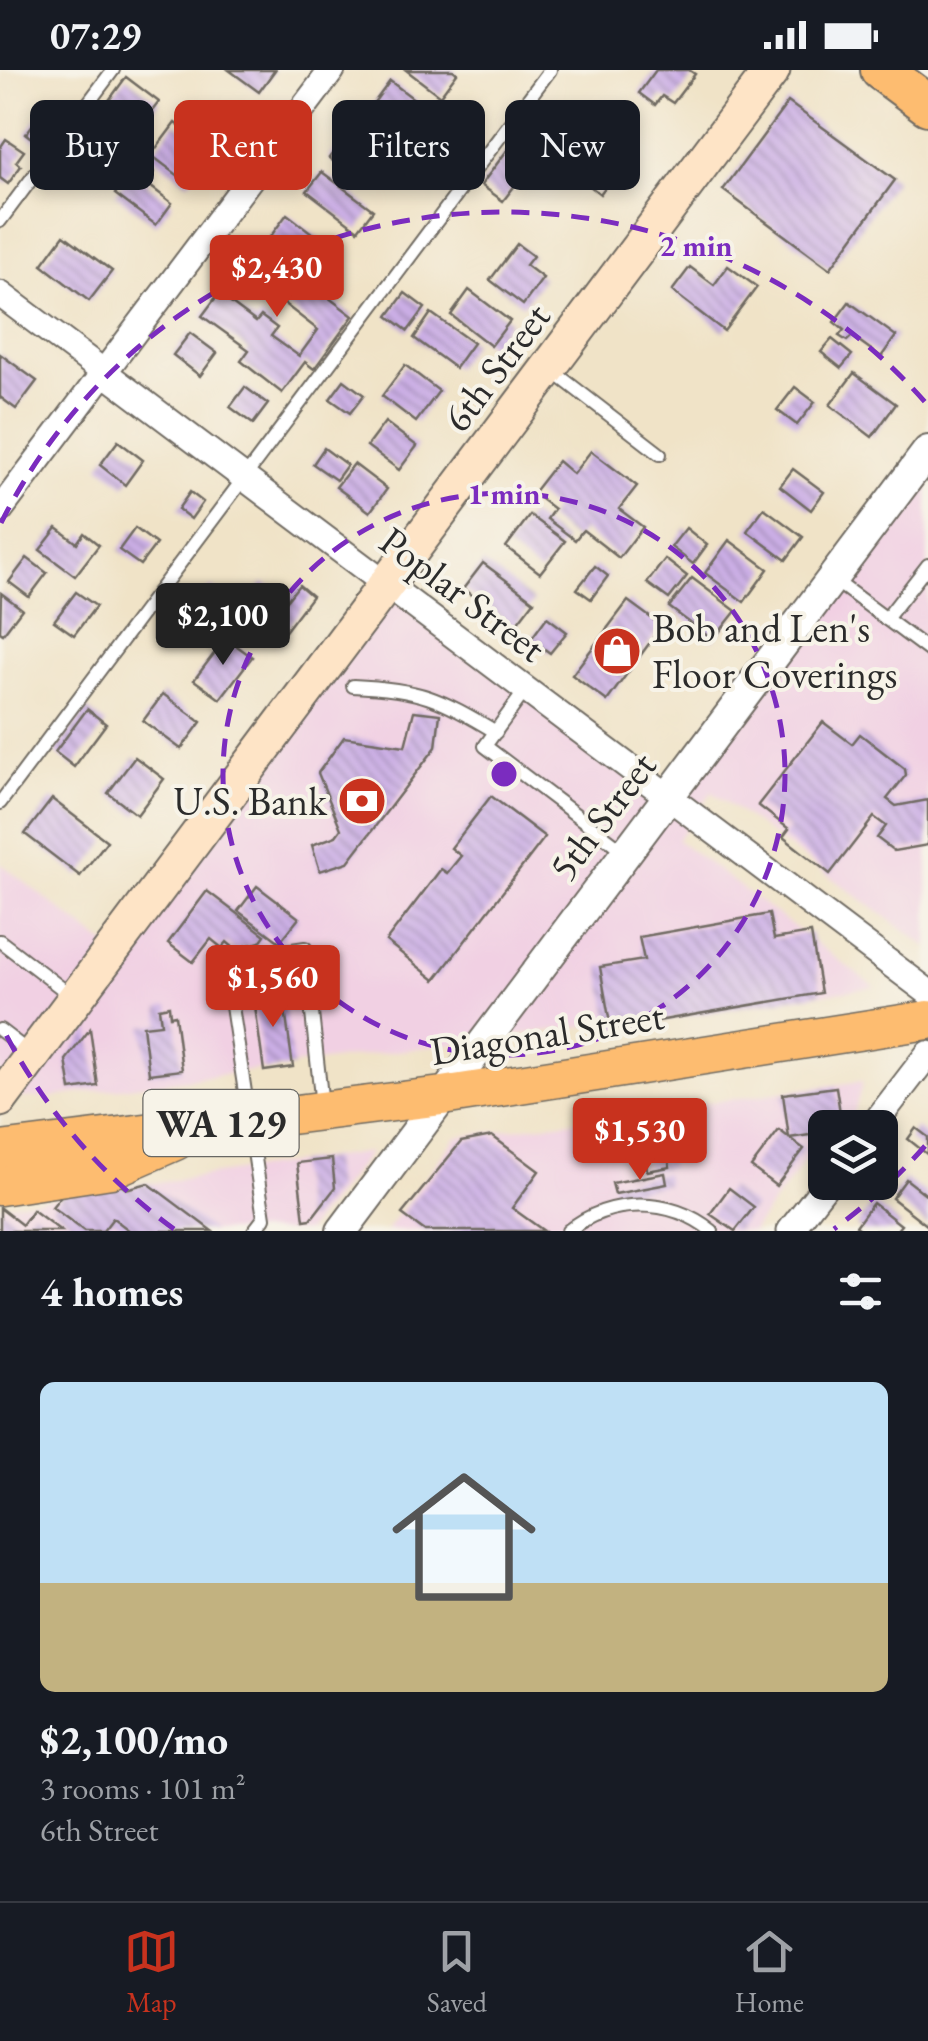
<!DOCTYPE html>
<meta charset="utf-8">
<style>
body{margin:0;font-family:"EB Garamond",serif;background:#20242c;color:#f1f3f6;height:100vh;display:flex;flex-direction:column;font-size:38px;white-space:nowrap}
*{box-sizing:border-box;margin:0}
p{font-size:32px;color:#9ea1a6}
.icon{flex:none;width:55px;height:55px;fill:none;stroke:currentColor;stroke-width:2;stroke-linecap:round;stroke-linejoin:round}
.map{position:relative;height:1161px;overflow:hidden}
.sheet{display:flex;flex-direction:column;background:#171b24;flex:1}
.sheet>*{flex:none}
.guide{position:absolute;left:30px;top:30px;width:870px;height:90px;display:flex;gap:20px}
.fabs{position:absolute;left:808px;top:1040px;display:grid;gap:20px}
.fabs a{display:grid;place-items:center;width:90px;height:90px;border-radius:15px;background:#171b24;box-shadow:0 5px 15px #0003;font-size:50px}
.price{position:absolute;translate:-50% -85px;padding:0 22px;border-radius:10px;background:#c8321e;color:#fff;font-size:32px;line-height:65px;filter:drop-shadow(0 2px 5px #0008)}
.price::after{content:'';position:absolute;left:50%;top:60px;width:30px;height:22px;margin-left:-15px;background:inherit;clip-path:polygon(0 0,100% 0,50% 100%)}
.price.selected{background:#222;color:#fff}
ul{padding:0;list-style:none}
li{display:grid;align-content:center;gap:20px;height:530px;padding:0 40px}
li+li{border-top:2px solid #363941}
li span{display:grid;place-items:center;height:310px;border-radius:15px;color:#555}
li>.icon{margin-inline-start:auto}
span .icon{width:180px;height:180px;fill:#fffc;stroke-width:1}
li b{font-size:42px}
h2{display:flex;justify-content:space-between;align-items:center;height:120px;padding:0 40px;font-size:42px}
.tag{padding:0 35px;border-radius:15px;background:#171b24;box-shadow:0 5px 15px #0003;font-size:35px;line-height:90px}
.tag.selected{background:#c8321e;color:#fff}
.status{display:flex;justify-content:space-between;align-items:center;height:70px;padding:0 50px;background:#171b24;direction:ltr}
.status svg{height:28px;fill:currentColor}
.menu{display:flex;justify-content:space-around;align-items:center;height:140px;border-top:2px solid #363941;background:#171b24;font-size:28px;color:#9ea1a6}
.menu a{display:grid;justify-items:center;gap:5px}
.menu .selected{color:#c8321e}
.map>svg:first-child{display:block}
</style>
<div class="status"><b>07:29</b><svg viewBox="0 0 49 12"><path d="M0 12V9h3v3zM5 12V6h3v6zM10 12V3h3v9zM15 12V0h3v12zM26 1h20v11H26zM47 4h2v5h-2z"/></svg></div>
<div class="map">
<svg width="928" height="1161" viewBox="0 0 928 1161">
<defs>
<pattern id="building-back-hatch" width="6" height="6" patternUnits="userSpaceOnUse" patternTransform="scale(2.5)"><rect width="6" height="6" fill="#cbaee5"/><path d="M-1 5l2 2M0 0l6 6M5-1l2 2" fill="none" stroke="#a58eba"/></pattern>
</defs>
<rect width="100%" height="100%" fill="#f7f3e8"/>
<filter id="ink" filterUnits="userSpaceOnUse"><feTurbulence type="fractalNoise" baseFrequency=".01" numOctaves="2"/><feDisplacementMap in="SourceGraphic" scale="20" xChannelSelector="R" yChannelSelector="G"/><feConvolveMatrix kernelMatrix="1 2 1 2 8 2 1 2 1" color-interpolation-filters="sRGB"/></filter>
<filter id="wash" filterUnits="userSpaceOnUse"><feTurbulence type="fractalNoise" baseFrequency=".0048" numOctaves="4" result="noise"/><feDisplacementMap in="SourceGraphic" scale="40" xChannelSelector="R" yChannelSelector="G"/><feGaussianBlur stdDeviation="2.25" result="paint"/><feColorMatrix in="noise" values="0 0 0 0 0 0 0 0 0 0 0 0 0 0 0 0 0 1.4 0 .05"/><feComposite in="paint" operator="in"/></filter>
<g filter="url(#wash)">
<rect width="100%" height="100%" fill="#f0e3c7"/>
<g fill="#f1d0e3">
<polygon points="928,381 928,877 712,722 677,770 875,917 45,1028 0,1027 0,793 111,879 385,513 669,723"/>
<polygon points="863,1011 853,1047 825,1058 825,1064 752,1161 386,1161 456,1067"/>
<polygon points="370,1082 307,1161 0,1161 1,1135"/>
</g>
<g id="blocks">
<g fill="url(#building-back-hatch)" fill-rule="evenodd">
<polygon points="229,0 275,0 259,22"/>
<polygon points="406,0 453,0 457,3 440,26"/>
<polygon points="656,0 689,0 695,4 673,33 662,26 655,35 639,23"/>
<polygon points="126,7 159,32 131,68 99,44"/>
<polygon points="390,11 427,39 404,70 367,42"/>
<polygon points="788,32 895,110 830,199 723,120"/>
<polygon points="41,43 57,55 42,76 26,64"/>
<polygon points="175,53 197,69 193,75 208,87 188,113 151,85"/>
<polygon points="454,54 477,73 461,93 438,74"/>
<polygon points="350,60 380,82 359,111 329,88"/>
<polygon points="6,69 24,81 16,92 21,96 8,114 0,108 0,78"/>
<polygon points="514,71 536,88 503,131 481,115"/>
<polygon points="597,75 623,94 600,124 575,104"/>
<polygon points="128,82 154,102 146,113 172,133 156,155 115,124 125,111 113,102"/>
<polygon points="322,102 373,140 358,160 307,121"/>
<polygon points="287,144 325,173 307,196 270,167"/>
<polygon points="64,165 112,201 89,231 42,195"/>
<polygon points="517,174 533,186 526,195 543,208 523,235 490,210"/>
<path d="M267,181L353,246L314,299L305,292L282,323L241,291L249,280L202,246L241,194L252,202ZM247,205L318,260L299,286L271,266L277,258L261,246L256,252L228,231Z"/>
<polygon points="728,196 757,217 724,261 672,221 690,197 714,215"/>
<polygon points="469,220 510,251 491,276 451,245"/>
<polygon points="405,223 425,238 408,261 388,246"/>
<polygon points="849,232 896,266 881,287 852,266 847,271 839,266 844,260 834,252"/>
<polygon points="431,243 473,273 455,298 414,268"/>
<polygon points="190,263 217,283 200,306 173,285"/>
<polygon points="832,269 852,285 841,298 821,282"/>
<polygon points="0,284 37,311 16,339 0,327"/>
<polygon points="405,295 439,321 416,352 382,326"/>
<polygon points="854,303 896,334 872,367 830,335"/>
<polygon points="344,310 364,325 350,343 330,329"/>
<polygon points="245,317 268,334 253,354 230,337"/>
<polygon points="795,317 815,332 797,355 777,340"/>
<polygon points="385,352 417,376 399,400 367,376"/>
<polygon points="118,371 143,390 125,415 100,395"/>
<polygon points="324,378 347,395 336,410 313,394"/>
<polygon points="591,381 637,416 619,439 643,457 619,488 583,460 575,470 547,449 554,439 533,423 558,391 573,404"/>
<polygon points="354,394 387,419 370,442 336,417"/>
<polygon points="793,399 824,422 811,440 780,416"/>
<polygon points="190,422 203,432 191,449 178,439"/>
<polygon points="764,438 803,467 786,490 747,461"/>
<polygon points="530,445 565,471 540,503 506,477"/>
<polygon points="57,458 77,473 84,463 99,475 75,506 40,480"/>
<polygon points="135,458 156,474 140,495 119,480"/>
<polygon points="686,458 707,475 693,494 671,477"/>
<polygon points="729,470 768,499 744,532 705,503"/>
<polygon points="27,488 47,503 29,527 9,512"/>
<polygon points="665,489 687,506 669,529 647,513"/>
<polygon points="483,493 534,531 514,557 463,519"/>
<polygon points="595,496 608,506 591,529 577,519"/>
<polygon points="692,508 736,541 713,570 669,537"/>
<polygon points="264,513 287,530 299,515 312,526 277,572 241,544"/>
<polygon points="211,517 230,532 215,551 196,535"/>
<polygon points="76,522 96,536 74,565 54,551"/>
<polygon points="1,523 22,539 3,564 0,562"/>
<polygon points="628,531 662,556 607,631 572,605"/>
<polygon points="547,547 567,562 550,583 531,569"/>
<polygon points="226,568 252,587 220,629 194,610"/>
<polygon points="163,624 201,652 181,679 143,651"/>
<polygon points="87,639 106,654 74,697 55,682"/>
<polygon points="414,641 440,644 436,677 348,792 320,801 312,775 336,766 341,759 318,703 344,667 405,676"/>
<polygon points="823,652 852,674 860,664 905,699 906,705 887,729 896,736 928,730 928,775 894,781 877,768 886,756 874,747 830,804 783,767 789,759 758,735"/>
<polygon points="135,687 164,709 137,745 108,723"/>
<polygon points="491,726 545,767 435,910 386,871 441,799 447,803 461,786 451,778"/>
<polygon points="52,729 107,771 80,806 25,764"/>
<polygon points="257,816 299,848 280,872 238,841"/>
<polygon points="207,821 265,865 260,872 235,879 227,872 222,878 211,869 193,892 168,873"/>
<polygon points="769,844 774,869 811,863 821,923 611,959 600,897 644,890 639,867"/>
<polygon points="282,918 293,997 264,1001 253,922"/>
<polygon points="169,936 170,946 175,945 182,1000 149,1004 143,956 161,954 159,938"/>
<polygon points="90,959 98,1016 71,1020 66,990"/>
<polygon points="836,1017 841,1049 815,1053 817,1064 789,1068 783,1024"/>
<polygon points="663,1049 670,1097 647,1101 641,1052"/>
<polygon points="916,1058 928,1067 928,1085 908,1069"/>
<polygon points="779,1060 804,1079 776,1116 751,1097"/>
<polygon points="492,1066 539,1101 512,1138 544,1161 425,1161 402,1144 461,1072"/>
<polygon points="332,1089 335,1118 311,1149 304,1150 297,1093"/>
<polygon points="665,1103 667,1114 615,1124 612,1113"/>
<polygon points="906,1109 928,1126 928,1156 892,1128"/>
<polygon points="115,1111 126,1119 148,1113 212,1161 130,1161 113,1148 103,1161 84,1161 52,1137 64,1122"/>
<polygon points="729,1118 754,1137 735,1161 710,1144"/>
<polygon points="873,1133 901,1155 896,1161 863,1161 856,1156"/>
<polygon points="0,1138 22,1155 33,1140 61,1161 0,1161"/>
</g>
</g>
</g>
<g filter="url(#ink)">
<use href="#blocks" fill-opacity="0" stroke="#706b62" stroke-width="2.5"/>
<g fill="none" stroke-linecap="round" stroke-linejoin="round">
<g stroke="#706b62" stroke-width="16">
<g id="service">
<polyline points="0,151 113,0"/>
<polyline points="550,299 660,384"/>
<polyline points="834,510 928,580"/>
<polyline points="886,549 928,495"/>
<path d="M353,616C420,619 439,628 496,662"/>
<polyline points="527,618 485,676 625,782"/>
<polyline points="0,733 550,0"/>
<polyline points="0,871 73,927"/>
<polyline points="0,960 30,983"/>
<polyline points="254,1161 264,1148 225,890 305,878 322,1036"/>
<path d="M568,1161C610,1127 670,1127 712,1161"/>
</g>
</g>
<g stroke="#706b62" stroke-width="29">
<g id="minor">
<polyline points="0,224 928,922"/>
<polyline points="0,440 332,0"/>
<polyline points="871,1058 928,984"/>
<polyline points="790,1161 828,1112"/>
</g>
</g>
<g stroke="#706b62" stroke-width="34">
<polyline id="tertiary" points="342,1161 928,381"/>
</g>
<g stroke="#706b62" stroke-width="39">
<polyline id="secondary" points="0,1029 772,0"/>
</g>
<g stroke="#706b62" stroke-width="41">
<g id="primary">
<polyline points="0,1081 442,1026 928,950"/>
<polyline points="0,1116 111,1099 175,1071"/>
</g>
</g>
<g stroke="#706b62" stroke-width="44">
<polyline id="trunk" points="881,0 928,35"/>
</g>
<use href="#service" stroke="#fff" stroke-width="12"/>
<use href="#minor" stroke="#fff" stroke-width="25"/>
<use href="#tertiary" stroke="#fff" stroke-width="30"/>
<use href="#secondary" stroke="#fee4c6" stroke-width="35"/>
<use href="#primary" stroke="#fdbc70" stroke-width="38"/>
<use href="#trunk" stroke="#fdbc70" stroke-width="40"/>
</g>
</g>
<g fill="none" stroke="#7b2cbf" stroke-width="5" stroke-dasharray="18 12">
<circle cx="504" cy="704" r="281"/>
<path d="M925 1076A562 562 0 0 1 834 1159M174 1159A562 562 0 0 1 1 955M1 453A562 562 0 0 1 925 332"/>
</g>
<defs>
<g id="shop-disc" transform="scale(2.5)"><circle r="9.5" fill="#c8321e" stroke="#f7f3e8"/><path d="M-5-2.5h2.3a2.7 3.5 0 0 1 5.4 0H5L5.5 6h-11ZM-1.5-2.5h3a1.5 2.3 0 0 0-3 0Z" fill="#fff"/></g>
<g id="bank-disc" transform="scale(2.5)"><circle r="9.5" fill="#c8321e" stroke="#f7f3e8"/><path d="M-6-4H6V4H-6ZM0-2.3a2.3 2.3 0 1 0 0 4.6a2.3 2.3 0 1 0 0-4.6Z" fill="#fff"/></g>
</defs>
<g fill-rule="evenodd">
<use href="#shop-disc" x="617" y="581"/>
<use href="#bank-disc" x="362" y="731"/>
</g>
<g text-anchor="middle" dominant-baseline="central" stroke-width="8" stroke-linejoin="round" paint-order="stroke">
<rect fill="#f7f3e8" stroke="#686764" stroke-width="2.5" x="143.5" y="1020" width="155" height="66" rx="8"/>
<g font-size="38" font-weight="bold" fill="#2b2b2b">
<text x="221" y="1053">WA 129</text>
</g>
<g font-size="40" fill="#2b2b2b" stroke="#f7f3e8">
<text transform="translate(496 297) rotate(-53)">6th Street</text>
<text transform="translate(463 524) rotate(37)">Poplar Street</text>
<text transform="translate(602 746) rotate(-53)">5th Street</text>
<text transform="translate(547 963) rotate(-9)">Diagonal Street</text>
</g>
<g font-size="40" fill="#2b2b2b" stroke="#f7f3e8" text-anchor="start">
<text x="652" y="558">Bob and Len's<tspan x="652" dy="46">Floor Coverings</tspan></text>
<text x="327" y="731" text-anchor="end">U.S. Bank</text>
</g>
</g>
<circle cx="504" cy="704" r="15" fill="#7b2cbf" stroke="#f7f3e8" stroke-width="5"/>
<g font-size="30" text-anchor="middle" font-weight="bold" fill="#7b2cbf" stroke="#f7f3e8" stroke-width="8" stroke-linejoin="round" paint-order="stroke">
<text x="696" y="186">2 min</text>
<text x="504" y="434">1 min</text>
</g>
</svg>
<div class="fabs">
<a><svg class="icon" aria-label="layers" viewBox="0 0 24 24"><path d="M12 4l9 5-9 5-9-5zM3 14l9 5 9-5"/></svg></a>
</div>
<b class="price" style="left:277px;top:250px">$2,430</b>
<b class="price selected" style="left:223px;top:598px">$2,100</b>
<b class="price" style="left:273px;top:960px">$1,560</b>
<b class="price" style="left:640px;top:1113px">$1,530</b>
<div class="guide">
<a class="tag">Buy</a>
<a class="tag selected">Rent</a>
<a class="tag">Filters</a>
<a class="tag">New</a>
</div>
</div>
<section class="sheet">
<h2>4 homes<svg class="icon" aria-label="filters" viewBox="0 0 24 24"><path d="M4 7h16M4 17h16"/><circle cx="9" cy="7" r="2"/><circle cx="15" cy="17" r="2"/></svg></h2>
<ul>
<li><span style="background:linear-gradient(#bfe0f5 65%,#c2b280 0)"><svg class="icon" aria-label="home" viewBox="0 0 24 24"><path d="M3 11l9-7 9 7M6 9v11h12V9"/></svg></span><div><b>$2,100/mo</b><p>3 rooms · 101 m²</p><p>6th Street</p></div></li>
</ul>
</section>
<nav class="menu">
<a class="selected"><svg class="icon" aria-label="map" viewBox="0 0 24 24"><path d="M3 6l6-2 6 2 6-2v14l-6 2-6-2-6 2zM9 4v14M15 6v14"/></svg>Map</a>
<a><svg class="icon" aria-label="saved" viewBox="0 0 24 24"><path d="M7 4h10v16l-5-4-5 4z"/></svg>Saved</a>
<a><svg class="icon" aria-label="home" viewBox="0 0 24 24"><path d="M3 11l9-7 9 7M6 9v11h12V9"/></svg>Home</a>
</nav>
